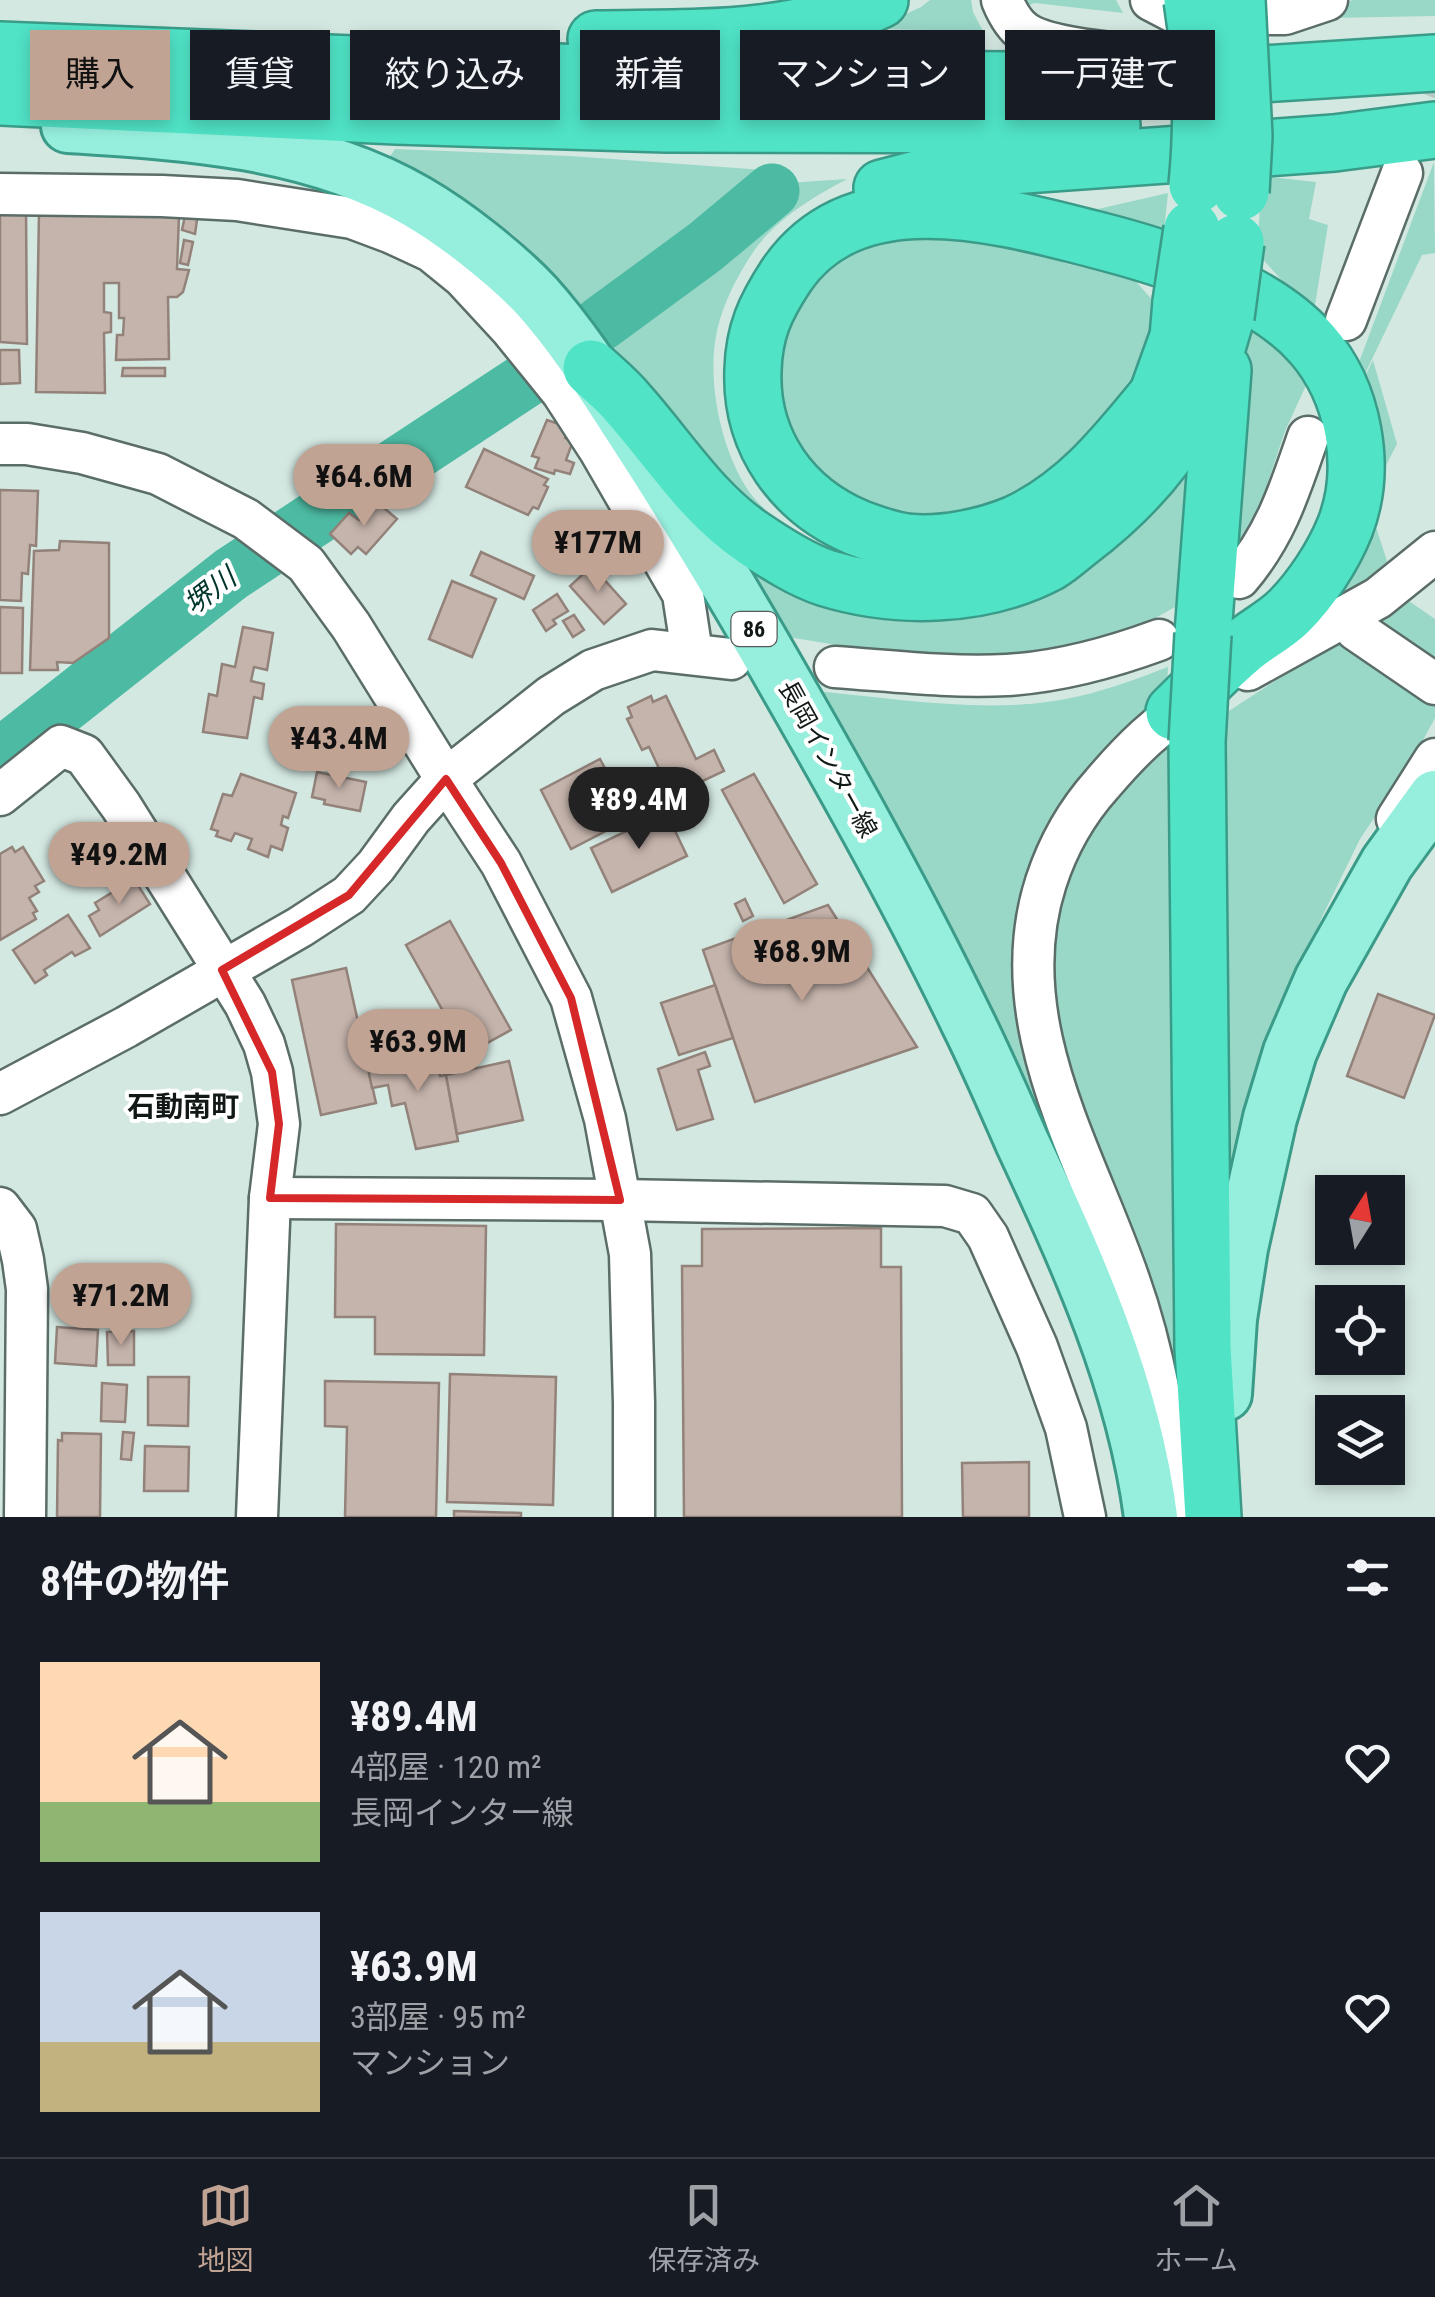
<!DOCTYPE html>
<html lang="ja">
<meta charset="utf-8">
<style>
body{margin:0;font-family:"Roboto Condensed","Noto Sans JP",sans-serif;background:#20242c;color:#f1f3f6;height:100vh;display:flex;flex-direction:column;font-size:38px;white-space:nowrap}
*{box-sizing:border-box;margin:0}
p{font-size:32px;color:#9ea1a6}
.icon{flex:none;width:55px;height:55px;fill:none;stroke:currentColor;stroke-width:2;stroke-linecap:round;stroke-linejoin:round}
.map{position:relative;height:1517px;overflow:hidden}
.drawer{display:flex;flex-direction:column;background:#171b24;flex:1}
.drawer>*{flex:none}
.banner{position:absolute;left:30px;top:30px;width:1375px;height:90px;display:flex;gap:20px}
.needle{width:65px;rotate:11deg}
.tools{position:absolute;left:1315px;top:1175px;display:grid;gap:20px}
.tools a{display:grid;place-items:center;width:90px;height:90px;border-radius:0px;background:#171b24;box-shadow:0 5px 15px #0003;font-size:50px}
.price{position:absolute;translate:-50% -85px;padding:0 22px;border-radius:35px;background:#c1a393;color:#111;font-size:32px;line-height:65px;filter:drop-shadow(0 2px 5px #0008)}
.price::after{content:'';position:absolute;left:50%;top:60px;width:30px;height:22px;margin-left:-15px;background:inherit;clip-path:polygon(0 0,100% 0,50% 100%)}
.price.active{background:#222;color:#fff}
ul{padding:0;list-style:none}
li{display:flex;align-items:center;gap:30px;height:250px;padding:0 40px}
li span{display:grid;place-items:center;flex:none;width:280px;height:200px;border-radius:0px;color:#555}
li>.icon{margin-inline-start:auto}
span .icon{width:120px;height:120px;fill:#fffc;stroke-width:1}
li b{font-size:42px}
h2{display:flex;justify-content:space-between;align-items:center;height:120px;padding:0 40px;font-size:42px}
.chip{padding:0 35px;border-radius:0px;background:#171b24;box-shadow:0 5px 15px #0003;font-size:35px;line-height:90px}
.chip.active{background:#c1a393;color:#111}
.menu{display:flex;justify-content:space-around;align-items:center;height:140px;border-top:2px solid #363941;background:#171b24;font-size:28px;color:#9ea1a6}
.menu a{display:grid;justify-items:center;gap:5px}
.menu .active{color:#c1a393}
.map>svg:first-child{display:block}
</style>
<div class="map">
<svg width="1435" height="1517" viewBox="0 0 1435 1517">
<rect width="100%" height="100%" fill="#d4e8e2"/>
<g fill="#99d7c7">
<polygon points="930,0 971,0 973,12 983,31 873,29 921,7"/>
<polygon points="1015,0 1116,0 1123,13 1035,3 1020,8"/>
<polygon points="1352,0 1435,0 1435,16 1329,18"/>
<path d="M395,149L570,156L764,170L773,176L769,187L702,243L592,323C571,304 557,278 537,257C495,213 441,186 387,161Z"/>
<polygon points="1434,162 1435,253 1422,255 1361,382 1355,373"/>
<polygon points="1262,176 1316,182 1309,219 1328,225 1314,311 1297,297 1257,253"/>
<path d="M847,179C815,196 778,218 756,248C739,272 723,303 717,331C706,380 721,452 750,493C764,511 783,525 801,539L793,547L667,431L600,330L714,248L776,196L787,183Z"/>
<polygon points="1168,193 1164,231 1140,227 1098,209"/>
<polygon points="896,229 1054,247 1064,263 1111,274 1119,270 1131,276 1155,303 1159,318 1132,401 1030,503 914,531 794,465 770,340 798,279"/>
<polygon points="1245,324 1286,352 1308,381 1285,431 1256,518 1229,565"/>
<polygon points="1373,360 1397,444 1383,471 1376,527 1387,561 1381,574 1341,595 1339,591 1361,384"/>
<polygon points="1191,440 1175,607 1150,621 1098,638 1043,652 979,656 916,658 776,635 729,553 808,588"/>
<polygon points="1403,597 1435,619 1435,667 1371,622"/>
<polygon points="1343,637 1435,699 1435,718 1409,766 1360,839 1323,915 1291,992 1227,1220 1218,718"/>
<path d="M1168,667L1166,705L1069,795L1049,823L1027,872L1015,919L1018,1009L1034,1086L1086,1233L817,691C899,699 998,716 1080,696C1110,689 1139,678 1168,667Z"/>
<polygon points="1176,741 1172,1047 1184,1396 1178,1397 1158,1306 1128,1216 1068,1069 1055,1024 1048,938 1078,839 1155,753"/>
</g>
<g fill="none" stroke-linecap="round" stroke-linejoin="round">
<g stroke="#4dbba3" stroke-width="55">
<polyline points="600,324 705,247 772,191"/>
<polyline points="0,756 231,574 532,376"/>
</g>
</g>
<g fill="#c5b4ac" stroke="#92827a" stroke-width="2.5">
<polygon points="0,209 26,209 27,344 0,342"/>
<polygon points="186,211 198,213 195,234 182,230"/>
<polygon points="39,212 179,216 177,269 189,270 183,292 177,297 168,297 169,359 116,360 117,335 123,335 124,318 119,318 119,283 104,283 104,312 111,313 111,332 104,333 105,393 36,392"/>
<polygon points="184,240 193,242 188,265 180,263"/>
<polygon points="0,350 19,350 20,383 0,384"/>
<polygon points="123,368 165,368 165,376 122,376"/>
<polygon points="547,420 568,427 565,438 573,441 566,460 574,463 570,474 555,470 554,474 535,468 539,458 532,456"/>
<polygon points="484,449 548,479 544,485 548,487 538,509 533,507 528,515 466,487"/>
<polygon points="0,490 38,491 36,546 30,545 28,574 22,573 21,601 0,600"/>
<polygon points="377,502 397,519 366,554 358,547 351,554 330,534 349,513 359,520"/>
<polygon points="60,541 109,543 109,638 73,663 57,662 58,670 30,670 34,551 59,550"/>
<polygon points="481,552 534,576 524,599 471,575"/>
<polygon points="592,566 626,604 604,624 570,586"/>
<polygon points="452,581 496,599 472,657 429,639"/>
<polygon points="557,594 568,611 553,620 556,624 546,631 533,610"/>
<polygon points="0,607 23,608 22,673 0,673"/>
<polygon points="574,615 584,630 573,637 563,621"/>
<polygon points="243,627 273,633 267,670 254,667 251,681 264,684 262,699 254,697 247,738 203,732 209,694 217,696 222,664 235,667"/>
<polygon points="651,696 653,702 666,696 696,759 714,750 724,771 669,797 660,779 663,777 649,747 642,750 627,719 632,717 628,707"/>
<polygon points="289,736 306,740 302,758 284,754"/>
<polygon points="600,759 631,818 571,849 541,790"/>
<polygon points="317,772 366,782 360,811 324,804 325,800 312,797"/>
<polygon points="241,774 296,793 288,818 283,816 281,825 288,828 282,850 271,846 268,857 248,849 252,839 235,833 231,841 216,836 218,831 211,829 223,794 232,796"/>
<polygon points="754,774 817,884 784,903 722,790"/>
<polygon points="666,812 687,856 612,892 591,848"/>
<polygon points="12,847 15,852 23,847 44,881 35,886 39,892 29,898 37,911 33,913 36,919 0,940 0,854"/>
<polygon points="134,879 150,904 100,936 89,916 99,910 95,903"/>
<polygon points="745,899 753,916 743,921 735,904"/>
<polygon points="828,905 917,1047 755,1102 703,950"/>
<polygon points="68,915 90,948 75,956 72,952 44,970 47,975 35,983 13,950"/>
<polygon points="450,921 511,1030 467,1054 406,945"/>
<polygon points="346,968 376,1103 321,1115 292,980"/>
<polygon points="715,985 733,1038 679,1055 661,1003"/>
<polygon points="1378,994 1435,1015 1404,1098 1347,1076"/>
<polygon points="435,1047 440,1076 446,1075 458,1141 416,1149 405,1103 392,1106 388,1085 372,1088 366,1059"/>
<polygon points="705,1052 710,1066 698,1070 713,1119 677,1130 658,1069"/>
<polygon points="509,1061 523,1120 457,1134 446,1075"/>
<polygon points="336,1224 486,1226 484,1355 375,1354 375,1317 335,1317"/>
<polygon points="881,1228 881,1267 901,1267 902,1517 684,1517 682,1266 702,1266 702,1229"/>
<polygon points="57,1327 98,1330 96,1366 55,1363"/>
<polygon points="134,1331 134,1365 108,1365 107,1332"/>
<polygon points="450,1374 556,1377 553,1505 447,1502"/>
<polygon points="148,1377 189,1377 188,1426 148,1425"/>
<polygon points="325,1381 439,1383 436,1517 345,1517 347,1427 325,1426"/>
<polygon points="102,1383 127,1385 125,1422 101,1421"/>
<polygon points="123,1432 134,1433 131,1460 121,1459"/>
<polygon points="62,1433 101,1434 100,1517 57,1517 58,1440 62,1441"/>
<polygon points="145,1446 189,1447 188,1491 144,1491"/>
<polygon points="1029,1462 1029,1517 963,1517 962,1463"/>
<polygon points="454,1511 521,1513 521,1517 454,1517"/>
</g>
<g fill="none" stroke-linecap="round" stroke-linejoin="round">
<polyline stroke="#b7c9c3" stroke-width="40" stroke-dasharray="40 20" stroke-linecap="butt" points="1410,153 1435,92"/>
<g stroke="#5b6d68" stroke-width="45">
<g id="minor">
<path d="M1002,0C1007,12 1013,24 1024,32C1050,51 1137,55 1172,59"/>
<polyline points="1151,0 1176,13 1246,14 1285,14 1327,0"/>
<polyline points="0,194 162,196 237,200 352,218 392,233 431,251 463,277 511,329 562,392 599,449 683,594 692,653"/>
<polyline points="1346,320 1402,173"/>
<polyline points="0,444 27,444 82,453 158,474 246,519 306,564 351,626 446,779 501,863 571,998 605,1119 630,1254 634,1403 634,1517"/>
<path d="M1239,578C1276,535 1290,489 1308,437"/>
<polyline points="1356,630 1435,684"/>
<path d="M835,667C893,671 949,678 1007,675C1058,672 1110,658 1159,640"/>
<polyline points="1248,670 1378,598 1435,552"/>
<polyline points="0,795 61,746 84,755 121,806 245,1004 264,1044 272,1072 279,1124 270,1198 257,1517"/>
<polyline points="1397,819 1435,759"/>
<polyline points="0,1094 126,1027 300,927 349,895 376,866 411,818 446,779 551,696 593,670 652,650 731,659"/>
<polyline points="270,1198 620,1200 945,1206 972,1214 988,1237 1037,1347 1066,1428 1085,1517"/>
<polyline points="0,1208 16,1229 23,1260 27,1289 25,1517"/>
<path d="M1175,1517C1169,1437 1156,1356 1129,1280C1085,1152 1001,1021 1046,882C1058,845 1076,813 1102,784C1131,750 1159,722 1198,699"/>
</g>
</g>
<g stroke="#3a9c88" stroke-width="58">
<g id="major">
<path d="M68,126C185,133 313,141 417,202C455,224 506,264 536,296C572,336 601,382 630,427C677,499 721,572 764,646C835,769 905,893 967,1021C987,1061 1004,1101 1022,1142C1078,1262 1134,1384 1151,1517"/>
<polyline points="1225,1394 1230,1319 1241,1248 1270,1118 1290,1052 1321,980 1387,863 1435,797"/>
</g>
</g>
<g stroke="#3a9c88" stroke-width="60">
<g id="highway">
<path d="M596,39C690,37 794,43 880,0"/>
<polyline points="0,50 657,76 863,79 1152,81 1435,63"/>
<polyline points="0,97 396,116 666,124 1112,125"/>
<polyline points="882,188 932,175 984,168 1334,143 1435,130"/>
<path d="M591,368C604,380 618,391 629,405C669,450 702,504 753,538C775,553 801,570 826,578C897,600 983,598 1049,563C1059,557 1069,548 1079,540C1124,506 1162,466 1190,417C1207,387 1216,350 1226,317"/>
<path d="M1158,394C1116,445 1077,496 1015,524C984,537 941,546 907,542C890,540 874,534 858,528C793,501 750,443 753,370C754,332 765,308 786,276C854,175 996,214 1093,239C1164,257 1262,287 1312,344C1354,392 1368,468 1345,527C1333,557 1311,590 1289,612C1275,626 1256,635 1241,648C1218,667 1196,691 1174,712"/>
<polyline points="1146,426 1178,337 1181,302"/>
<polyline points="1203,634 1223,370"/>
<polyline points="1197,742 1203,1348 1213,1517"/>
</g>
</g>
<use href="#minor" stroke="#fff" stroke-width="40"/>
<use href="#major" stroke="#96eedd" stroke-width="52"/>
<use href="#highway" stroke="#50e3c6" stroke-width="55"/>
<g stroke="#3a9c88" stroke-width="60" stroke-linecap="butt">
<g id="highway-bridge">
<path d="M1192,0C1202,62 1203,123 1197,185"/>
<polyline points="1237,0 1244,136 1241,192"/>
<polyline points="1181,302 1192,229"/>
<polyline points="1226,317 1236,242"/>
<polyline points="1197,742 1203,634"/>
</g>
</g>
<use href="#highway-bridge" stroke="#50e3c6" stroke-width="55"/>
</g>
<path fill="none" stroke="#d62828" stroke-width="8" stroke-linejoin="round" d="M446,779L501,863L571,998L620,1200L270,1198L279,1124L272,1072L222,970L349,895Z"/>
<g text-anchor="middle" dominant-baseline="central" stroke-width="8" stroke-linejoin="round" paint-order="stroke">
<rect fill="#fff" stroke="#585d5c" stroke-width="2.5" x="731.5" y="612" width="45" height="34" rx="8"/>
<g font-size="22" font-weight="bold" fill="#111816">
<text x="754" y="629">86</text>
</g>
<g font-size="25" fill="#111816" stroke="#fff">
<text transform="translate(828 759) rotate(61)">長岡インター線</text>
</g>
<g font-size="28" font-style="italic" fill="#01362c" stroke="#fff">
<text transform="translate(210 591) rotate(-37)">堺川</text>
</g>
<g font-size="28" font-weight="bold" fill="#111816" stroke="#fff">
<text x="183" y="1106">石動南町</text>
</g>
</g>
</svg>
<div class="tools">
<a><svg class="needle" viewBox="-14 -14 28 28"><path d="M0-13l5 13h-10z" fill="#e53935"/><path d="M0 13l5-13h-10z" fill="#9ea1a6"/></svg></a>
<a><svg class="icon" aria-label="locate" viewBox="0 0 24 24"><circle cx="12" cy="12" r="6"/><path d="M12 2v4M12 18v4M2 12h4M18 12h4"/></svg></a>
<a><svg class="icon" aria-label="layers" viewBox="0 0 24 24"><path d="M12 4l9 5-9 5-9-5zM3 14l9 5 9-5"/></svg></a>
</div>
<b class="price" style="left:364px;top:529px">¥64.6M</b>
<b class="price" style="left:598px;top:595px">¥177M</b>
<b class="price" style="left:339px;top:791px">¥43.4M</b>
<b class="price active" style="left:639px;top:852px">¥89.4M</b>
<b class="price" style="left:119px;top:907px">¥49.2M</b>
<b class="price" style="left:802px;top:1004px">¥68.9M</b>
<b class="price" style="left:418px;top:1094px">¥63.9M</b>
<b class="price" style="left:121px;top:1348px">¥71.2M</b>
<div class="banner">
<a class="chip active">購入</a>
<a class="chip">賃貸</a>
<a class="chip">絞り込み</a>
<a class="chip">新着</a>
<a class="chip">マンション</a>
<a class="chip">一戸建て</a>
</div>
</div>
<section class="drawer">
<h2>8件の物件<svg class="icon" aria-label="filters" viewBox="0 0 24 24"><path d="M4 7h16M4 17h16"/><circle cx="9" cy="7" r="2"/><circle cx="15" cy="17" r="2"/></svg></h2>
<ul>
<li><span style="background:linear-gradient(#ffd9b3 70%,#8fb573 0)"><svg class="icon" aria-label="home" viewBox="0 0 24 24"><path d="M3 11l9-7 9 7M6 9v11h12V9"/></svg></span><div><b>¥89.4M</b><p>4部屋 · 120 m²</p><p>長岡インター線</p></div><svg class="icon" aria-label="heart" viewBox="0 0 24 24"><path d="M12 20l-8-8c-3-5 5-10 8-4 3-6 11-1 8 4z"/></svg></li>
<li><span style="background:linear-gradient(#c9d6e8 65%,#c2b280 0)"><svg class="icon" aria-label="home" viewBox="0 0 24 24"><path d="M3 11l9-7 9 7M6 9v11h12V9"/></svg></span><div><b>¥63.9M</b><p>3部屋 · 95 m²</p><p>マンション</p></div><svg class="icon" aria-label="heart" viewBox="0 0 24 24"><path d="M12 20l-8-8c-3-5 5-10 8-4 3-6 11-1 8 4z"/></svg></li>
</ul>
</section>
<nav class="menu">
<a class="active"><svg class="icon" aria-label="map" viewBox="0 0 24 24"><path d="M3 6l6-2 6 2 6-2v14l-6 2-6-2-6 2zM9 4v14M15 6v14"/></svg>地図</a>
<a><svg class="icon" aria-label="saved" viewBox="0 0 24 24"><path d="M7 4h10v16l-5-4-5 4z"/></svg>保存済み</a>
<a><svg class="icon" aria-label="home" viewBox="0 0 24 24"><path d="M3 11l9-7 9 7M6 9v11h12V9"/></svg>ホーム</a>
</nav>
